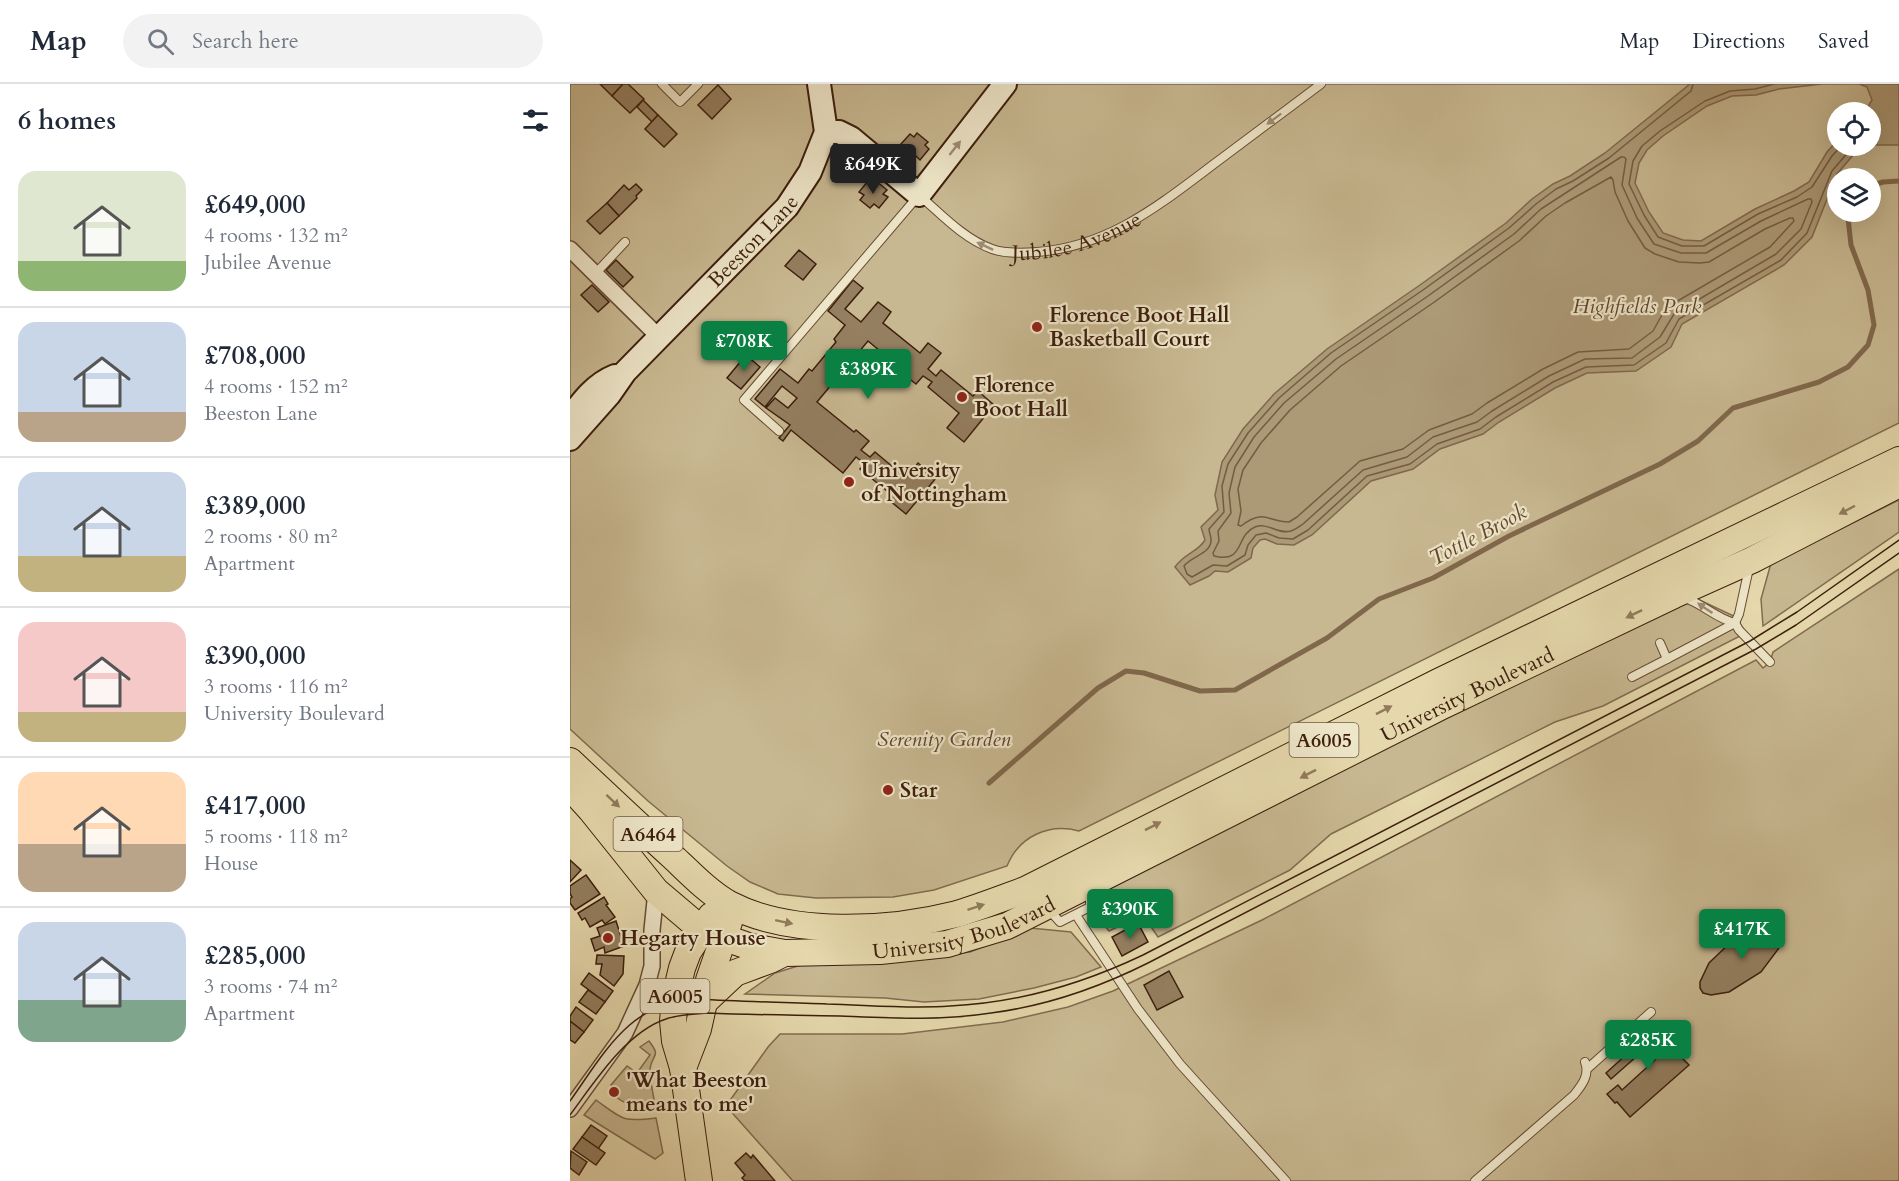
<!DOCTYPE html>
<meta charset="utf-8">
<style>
body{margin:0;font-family:Cardo,serif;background:#f2f2f3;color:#1f2937;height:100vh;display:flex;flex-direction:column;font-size:22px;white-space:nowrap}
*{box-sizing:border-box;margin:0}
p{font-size:20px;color:#747a83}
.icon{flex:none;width:33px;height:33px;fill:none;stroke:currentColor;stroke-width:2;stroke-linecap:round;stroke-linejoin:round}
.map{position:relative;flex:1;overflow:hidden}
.panel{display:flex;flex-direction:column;background:#fff;width:570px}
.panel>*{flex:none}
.buttons{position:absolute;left:1257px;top:18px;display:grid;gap:12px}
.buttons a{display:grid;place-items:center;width:54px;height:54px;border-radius:50%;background:#fff;box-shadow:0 6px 24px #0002;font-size:30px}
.price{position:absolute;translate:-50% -51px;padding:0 14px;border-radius:6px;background:#0b8043;color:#fff;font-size:20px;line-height:39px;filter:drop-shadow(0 2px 3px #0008)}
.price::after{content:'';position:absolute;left:50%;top:36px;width:18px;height:14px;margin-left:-9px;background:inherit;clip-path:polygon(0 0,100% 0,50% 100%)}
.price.selected{background:#222;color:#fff}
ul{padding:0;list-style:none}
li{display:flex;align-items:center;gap:18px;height:150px;padding:0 18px}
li+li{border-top:2px solid #e0e1e3}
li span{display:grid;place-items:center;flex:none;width:168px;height:120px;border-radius:18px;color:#555}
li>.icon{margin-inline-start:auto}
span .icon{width:72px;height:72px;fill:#fffc;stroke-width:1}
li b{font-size:26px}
h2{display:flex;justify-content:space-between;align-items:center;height:72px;padding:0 18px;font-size:26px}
header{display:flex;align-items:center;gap:36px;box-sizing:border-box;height:84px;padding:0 30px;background:#fff;border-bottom:2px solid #e0e1e3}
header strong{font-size:28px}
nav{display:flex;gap:33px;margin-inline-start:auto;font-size:21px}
.search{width:420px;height:54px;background:#f2f2f3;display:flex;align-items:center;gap:15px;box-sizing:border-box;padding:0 21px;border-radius:33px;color:#747a83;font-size:22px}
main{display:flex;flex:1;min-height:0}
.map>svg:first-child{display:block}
</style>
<header>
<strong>Map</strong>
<div class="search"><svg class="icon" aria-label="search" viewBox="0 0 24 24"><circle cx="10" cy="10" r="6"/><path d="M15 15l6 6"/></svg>Search here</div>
<nav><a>Map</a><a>Directions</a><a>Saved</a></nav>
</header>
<main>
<section class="panel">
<h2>6 homes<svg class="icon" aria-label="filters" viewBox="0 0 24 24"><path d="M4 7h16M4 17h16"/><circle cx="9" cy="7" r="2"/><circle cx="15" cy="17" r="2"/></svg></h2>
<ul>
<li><span style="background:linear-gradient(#dfe7d0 75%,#8fb573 0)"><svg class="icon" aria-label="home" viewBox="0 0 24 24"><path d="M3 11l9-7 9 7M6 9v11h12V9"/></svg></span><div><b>£649,000</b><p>4 rooms · 132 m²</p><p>Jubilee Avenue</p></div></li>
<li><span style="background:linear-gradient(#c9d6e8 75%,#b9a48a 0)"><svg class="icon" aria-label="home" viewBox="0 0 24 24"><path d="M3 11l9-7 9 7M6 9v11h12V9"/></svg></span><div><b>£708,000</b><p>4 rooms · 152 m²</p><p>Beeston Lane</p></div></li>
<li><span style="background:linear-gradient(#c9d6e8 70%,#c2b280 0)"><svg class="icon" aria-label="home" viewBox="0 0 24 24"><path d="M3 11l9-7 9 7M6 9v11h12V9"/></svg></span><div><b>£389,000</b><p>2 rooms · 80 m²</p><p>Apartment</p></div></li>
<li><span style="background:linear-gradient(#f6c9c9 75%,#c2b280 0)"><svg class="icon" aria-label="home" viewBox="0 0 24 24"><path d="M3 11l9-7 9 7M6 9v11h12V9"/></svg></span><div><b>£390,000</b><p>3 rooms · 116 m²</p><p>University Boulevard</p></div></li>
<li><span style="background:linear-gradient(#ffd9b3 60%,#b9a48a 0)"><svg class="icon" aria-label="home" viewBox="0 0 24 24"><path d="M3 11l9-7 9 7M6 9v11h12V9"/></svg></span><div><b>£417,000</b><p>5 rooms · 118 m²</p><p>House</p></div></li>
<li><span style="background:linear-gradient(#c9d6e8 65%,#7fa58c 0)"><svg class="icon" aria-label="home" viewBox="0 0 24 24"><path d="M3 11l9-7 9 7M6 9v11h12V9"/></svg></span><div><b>£285,000</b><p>3 rooms · 74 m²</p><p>Apartment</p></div></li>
</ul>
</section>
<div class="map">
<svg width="1329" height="1097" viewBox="0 0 1329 1097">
<rect width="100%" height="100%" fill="#e5d8ac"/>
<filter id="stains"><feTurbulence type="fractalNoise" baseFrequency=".00333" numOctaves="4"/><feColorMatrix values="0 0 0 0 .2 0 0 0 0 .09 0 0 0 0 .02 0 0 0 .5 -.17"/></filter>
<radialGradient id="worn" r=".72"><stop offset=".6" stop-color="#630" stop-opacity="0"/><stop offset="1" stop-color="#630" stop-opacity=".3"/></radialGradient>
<g fill="#c8b891" stroke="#826b4f" stroke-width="1.5" fill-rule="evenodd">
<path d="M0,0H1329V339L509,747C479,739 449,752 437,782L364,806L323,813L246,814L208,810L180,798L157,782L78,717L0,645ZM1268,28H1300V62H1268ZM1268,94H1300V128H1268Z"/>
<polygon points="1329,416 1329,448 1193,542 1191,515 1201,479"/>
<polygon points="1329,485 1329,1097 223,1097 156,1022 198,963 210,950 332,950 433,938 498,923 543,907 692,836 1186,576 1193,584 1200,578 1203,568"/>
<polygon points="1121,512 1166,533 1176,549 1033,622 985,638 761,750 720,786 588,853 573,831 539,847 530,836 535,802"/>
<polygon points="460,844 501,848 531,883 506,893 464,904 409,915 354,918 315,914 175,910 205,889 244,877 311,878 400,868"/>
<path d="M79,957C92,974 82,969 80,985C79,994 83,1007 84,1016L83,1019C68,1024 58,1022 46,1013L49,1008L41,1001L57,982L67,989L80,971L70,963Z"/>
<path d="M26,1016C54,1036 52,1038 86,1034L93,1069L85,1075L14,1031Z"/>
</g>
<g fill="#ac9976" stroke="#80684c" stroke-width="1.5">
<path d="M1120,0H1252L1209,5L1186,11L1162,12L1137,22L1093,52L1077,66L1069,79L1065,99L1079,128L1093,149L1113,156L1131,157L1185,125L1224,107L1239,98L1257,68L1267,57L1268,62H1298L1284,70L1267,90L1242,153L1214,181L1112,240L1101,263L1066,287L1017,289L985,304L929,338L913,350L870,365L843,385L801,397L742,451L724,461L707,460L695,455L690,456L683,464L681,474L658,488L645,487L639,492L620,501L605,483C615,469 628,468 635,456L631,443L648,426L645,411L652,378L673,345L704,310L757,265L850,201L936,139L962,115L983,100L1000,92L1035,69Z"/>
<polygon points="1289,0 1329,0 1329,61 1301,61 1300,28 1295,28 1302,16 1297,3"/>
</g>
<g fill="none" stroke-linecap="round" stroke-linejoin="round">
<g stroke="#745c42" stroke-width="1.5">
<path d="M1123,0L1121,7L1039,74L1003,97L986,105L966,120L939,144L853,206L761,269L709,314L678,349L658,380L652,402L654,428L639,445C639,448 641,452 641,455C642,470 621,472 614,482L617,490L622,493L643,481L657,482L675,471L678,461L686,451L696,449L709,454L723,455L738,446L797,392L840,380L867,360L910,345L926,333L983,298L1016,283L1064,281L1096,259L1109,235L1211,176L1237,149L1262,87L1280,66L1286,62"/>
<polyline points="1204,0 1185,5 1160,7 1135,17 1090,47 1072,62 1063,77 1059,100 1074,131 1088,153 1112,162 1134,162 1188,130 1227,113 1242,103 1262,72 1271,62"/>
<path d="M1051,73H1054L1056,75L1052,101L1067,134L1084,160L1111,169H1136L1191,137L1238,115H1241L1242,118L1231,145L1206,170L1104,230L1090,253L1062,274L1015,275L979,292L922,327L907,338L863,353L837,373L793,386L733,440C730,442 725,446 721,447C708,451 698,438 685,443C665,451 675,480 644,472L643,469L649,457L648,447L661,429L659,409L665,383L684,353L714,319L766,275L858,212L944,150L971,125Z"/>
<path d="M1041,93L1043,96L1045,108L1058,137L1075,164L1085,170L1109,178L1130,179L1139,178L1195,145L1220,134H1223L1224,137L1200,163L1099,222L1093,229L1083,247L1059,265L1008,268L973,285L917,319L902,330L859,346L833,365L790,377L727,433L719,438C698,438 694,424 671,442L668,441L671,427L668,405L673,386L691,359L720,326L771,282L863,219L949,157L976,132L995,119Z"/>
</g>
<g stroke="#80684c" stroke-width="5">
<polyline points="1300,102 1313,98 1329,97"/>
<polyline points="419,699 528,604 556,587 574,589 630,607 665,606 757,554 809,515 863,494 939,452 1090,380 1128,357 1163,324 1249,298 1278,283 1298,261 1304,241 1298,206 1281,161 1278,134 1281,128"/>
</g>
</g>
<g fill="#947f60" stroke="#3d1e0d" stroke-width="1.5">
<polygon points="30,0 53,0 42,12"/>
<polygon points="53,0 58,0 74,15 60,29 42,12"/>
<polygon points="148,1 161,15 142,35 128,21"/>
<polygon points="73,16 88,31 82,38 67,23"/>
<polygon points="88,31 107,50 94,63 75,45"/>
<polygon points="347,49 358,58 355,61 359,65 350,76 346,72 342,77 331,68 334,63 331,60 340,50 344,53"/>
<polygon points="298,97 303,101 306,97 317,106 313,110 318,113 309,124 304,120 300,124 290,116 294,111 289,108"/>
<polygon points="66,100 72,106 66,112 67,114 49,132 37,119 54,101 59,106"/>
<polygon points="37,119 49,132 30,150 17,137"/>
<polygon points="229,166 246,180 233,196 215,182"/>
<polygon points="46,176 63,193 53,203 36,186"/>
<polygon points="283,196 293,204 275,225 291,238 308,218 321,228 313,239 350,269 358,259 371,269 358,285 366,292 371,286 403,312 408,307 424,321 394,358 377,344 389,329 358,303 362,298 353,292 346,300 332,289 334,287 298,257 247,318 284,348 286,346 299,357 291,366 300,373 305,368 336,394 348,379 366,394 336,430 319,416 322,411 290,385 295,380 286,373 273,389 221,346 213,357 209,354 220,341 196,324 205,314 218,324 227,314 212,302 195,323 185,315 210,285 228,299 239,285 242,287 266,258 264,255 275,241 258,227"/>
<polygon points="22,201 39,218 28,228 11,211"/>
<polygon points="176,271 190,283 171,305 157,294"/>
<polygon points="0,776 11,786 0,798"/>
<polygon points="16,791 30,810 5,826 0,819 0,815 2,813 0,810 0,802"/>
<polygon points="34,813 38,820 36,821 45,833 35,840 32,836 20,843 15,834 12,836 8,829"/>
<polygon points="46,837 54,862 35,869 34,863 25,867 21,855 30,852 27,844"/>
<polygon points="568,839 578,858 552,872 542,853"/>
<polygon points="1193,841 1207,841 1212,845 1214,851 1209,864 1191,888 1159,908 1141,911 1133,909 1130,904 1130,898 1139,879 1164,855 1176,847"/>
<polygon points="27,871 54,872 53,890 44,902 30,891 32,880 26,880"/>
<polygon points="599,887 613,913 587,926 574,901"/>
<polygon points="19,889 43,907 35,918 11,900"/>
<polygon points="18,906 35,918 26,930 9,918"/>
<polygon points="6,923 23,936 14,948 0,937 0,932"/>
<polygon points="0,937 14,948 5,959 0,956"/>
<polygon points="1089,941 1108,963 1105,967 1119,981 1060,1033 1047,1018 1045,1019 1037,1010 1048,1001 1052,1006 1085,976 1075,965 1041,995 1036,989"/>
<polygon points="21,1041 37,1052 28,1065 12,1053"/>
<polygon points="12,1053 35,1069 26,1081 3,1065"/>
<polygon points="1,1067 17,1078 9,1091 0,1084"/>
<polygon points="176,1069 181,1074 183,1071 205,1097 175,1097 172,1094 175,1091 165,1079"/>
</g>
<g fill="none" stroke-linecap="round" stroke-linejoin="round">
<g stroke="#674c35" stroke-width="10">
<g id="lane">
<polyline points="92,0 110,18 128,0"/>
<polyline points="25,190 55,158"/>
<path id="s1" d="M209,347L174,316L349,111C371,130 394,155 422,165C436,170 453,169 467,168C543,162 594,117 652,74C685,49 718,25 751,0"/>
<path d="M1115,514C1133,520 1147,535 1165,539L1169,546L1200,578"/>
<polyline points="1090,559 1097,575 1165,539 1169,530 1179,484"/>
<polyline points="1062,593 1097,575"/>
<polyline points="479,826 490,838 520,823 520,805"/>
<polyline points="506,831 568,925 610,980 716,1097"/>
<polyline points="1017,985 1081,928"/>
<path d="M905,1097L1004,1011C1012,1001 1020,991 1015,978"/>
</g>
</g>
<g stroke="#674c35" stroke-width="18">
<g id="street">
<polyline points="0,165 89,253"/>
<polyline points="0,1025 55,949 77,901 82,882 82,846 86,807"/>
</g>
</g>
<g stroke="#3d1e0d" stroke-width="26">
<g id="secondary">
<polyline points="256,48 269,48 281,54 349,111 435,0"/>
<path d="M0,334C12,317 25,300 45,292"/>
<path id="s2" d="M0,355L39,311L55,288L217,123L240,88L256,48L249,0"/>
</g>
</g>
<g stroke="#3d1e0d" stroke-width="28">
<g id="primary">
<path d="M0,677C34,709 68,741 103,773C120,789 138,808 159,820C222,853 320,847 387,830C410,823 433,814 455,806L868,598L1329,376"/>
<path id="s3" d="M0,703L21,726L86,807L132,846L181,863L215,869L310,867L377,860L437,842L874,621L1104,511L1182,476L1329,400"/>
<polyline points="133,919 165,889 200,876 214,869"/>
<polyline points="113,984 128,945 139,896 159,838"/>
<polyline points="129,1097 113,984 105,957 103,937 105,913 112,884 118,868 141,832"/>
</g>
</g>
<use href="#lane" stroke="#eee6c9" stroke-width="8"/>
<use href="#street" stroke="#eee6c9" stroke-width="15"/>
<use href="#secondary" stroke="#eee6c9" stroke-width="22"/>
<use href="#primary" stroke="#e5d8ac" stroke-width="26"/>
<g stroke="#3d1e0d" stroke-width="1.5">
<path d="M0,1017C35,968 61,916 129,915C172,918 215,918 257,920C298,921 339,925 380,922C449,919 512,900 573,871L1180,557L1227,528L1329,456"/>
<path d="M0,1031C24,999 56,948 96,935C110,930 123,930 138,929C182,931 226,931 270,932C321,934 371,937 421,929C476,922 528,904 578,879L1186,565L1226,541L1329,469"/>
</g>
</g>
<defs><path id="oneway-solid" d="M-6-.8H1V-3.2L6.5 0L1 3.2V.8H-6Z" transform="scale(1.5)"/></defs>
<g fill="#9e8c74">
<use href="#oneway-solid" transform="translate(704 35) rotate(143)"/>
<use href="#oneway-solid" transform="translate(385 64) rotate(-52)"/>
<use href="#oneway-solid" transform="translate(415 162) rotate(-155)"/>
<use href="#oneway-solid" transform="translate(1135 524) rotate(-146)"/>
</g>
<g fill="#917b5c">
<use href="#oneway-solid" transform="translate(1277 426) rotate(152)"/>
<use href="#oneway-solid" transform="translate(1064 530) rotate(154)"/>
<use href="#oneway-solid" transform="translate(814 626) rotate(-27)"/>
<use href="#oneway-solid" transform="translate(738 690) rotate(153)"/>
<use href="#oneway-solid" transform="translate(43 717) rotate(43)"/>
<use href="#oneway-solid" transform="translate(583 742) rotate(-27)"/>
<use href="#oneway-solid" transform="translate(406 823) rotate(-18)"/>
<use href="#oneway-solid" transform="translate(214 838) rotate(12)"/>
</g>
<g fill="#8f2418" stroke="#eee6c9" stroke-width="2">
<circle cx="467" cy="243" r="6"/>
<circle cx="392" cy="313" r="6"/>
<circle cx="279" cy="398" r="6"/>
<circle cx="318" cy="706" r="6"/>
<circle cx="38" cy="854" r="6"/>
<circle cx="44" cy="1008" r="6"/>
</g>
<g text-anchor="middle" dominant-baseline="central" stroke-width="4.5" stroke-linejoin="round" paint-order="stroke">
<g fill="#eee6c9" stroke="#725a45" stroke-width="1.5">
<rect x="719.5" y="639" width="69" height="34" rx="4.5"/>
<rect x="43.5" y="733" width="69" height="34" rx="4.5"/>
<rect x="70.5" y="895" width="69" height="34" rx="4.5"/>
</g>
<g font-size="20" font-weight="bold" fill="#3d1e0d">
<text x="754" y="656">A6005</text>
<text x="78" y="750">A6464</text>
<text x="105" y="912">A6005</text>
</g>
<g font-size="21" fill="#3d1e0d" stroke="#eee6c9">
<text stroke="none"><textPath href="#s1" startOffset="495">Jubilee Avenue</textPath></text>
<text stroke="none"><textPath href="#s2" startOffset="270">Beeston Lane</textPath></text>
<text stroke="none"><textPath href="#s3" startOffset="1022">University Boulevard</textPath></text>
<text stroke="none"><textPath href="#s3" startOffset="464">University Boulevard</textPath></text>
</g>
<g font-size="21" font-style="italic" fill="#60442e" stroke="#eee6c9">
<text x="1067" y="222">Highfields Park</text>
<text x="374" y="655">Serenity Garden</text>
</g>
<g font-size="21" font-weight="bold" fill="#3d1e0d" stroke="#eee6c9" text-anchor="start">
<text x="479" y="231">Florence Boot Hall<tspan x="479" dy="24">Basketball Court</tspan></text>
<text x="404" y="301">Florence<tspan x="404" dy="24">Boot Hall</tspan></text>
<text x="291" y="386">University<tspan x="291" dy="24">of Nottingham</tspan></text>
<text x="330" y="706">Star</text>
<text x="50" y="854">Hegarty House</text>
<text x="56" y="996">'What Beeston<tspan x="56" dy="24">means to me'</tspan></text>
</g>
<g font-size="22" font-style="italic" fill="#644932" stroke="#eee6c9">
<text transform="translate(908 451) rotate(-28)">Tottle Brook</text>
</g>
</g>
<rect width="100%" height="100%" filter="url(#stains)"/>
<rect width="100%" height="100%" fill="url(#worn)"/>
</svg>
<div class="buttons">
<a><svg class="icon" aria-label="locate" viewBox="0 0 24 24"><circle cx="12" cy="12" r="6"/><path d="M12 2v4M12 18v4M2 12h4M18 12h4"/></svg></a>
<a><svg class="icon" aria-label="layers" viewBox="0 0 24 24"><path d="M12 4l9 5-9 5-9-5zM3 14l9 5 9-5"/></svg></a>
</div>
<b class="price selected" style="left:303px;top:111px">£649K</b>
<b class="price" style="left:174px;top:288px">£708K</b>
<b class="price" style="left:298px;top:316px">£389K</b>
<b class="price" style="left:560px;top:856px">£390K</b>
<b class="price" style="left:1172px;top:876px">£417K</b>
<b class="price" style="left:1078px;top:987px">£285K</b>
</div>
</main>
